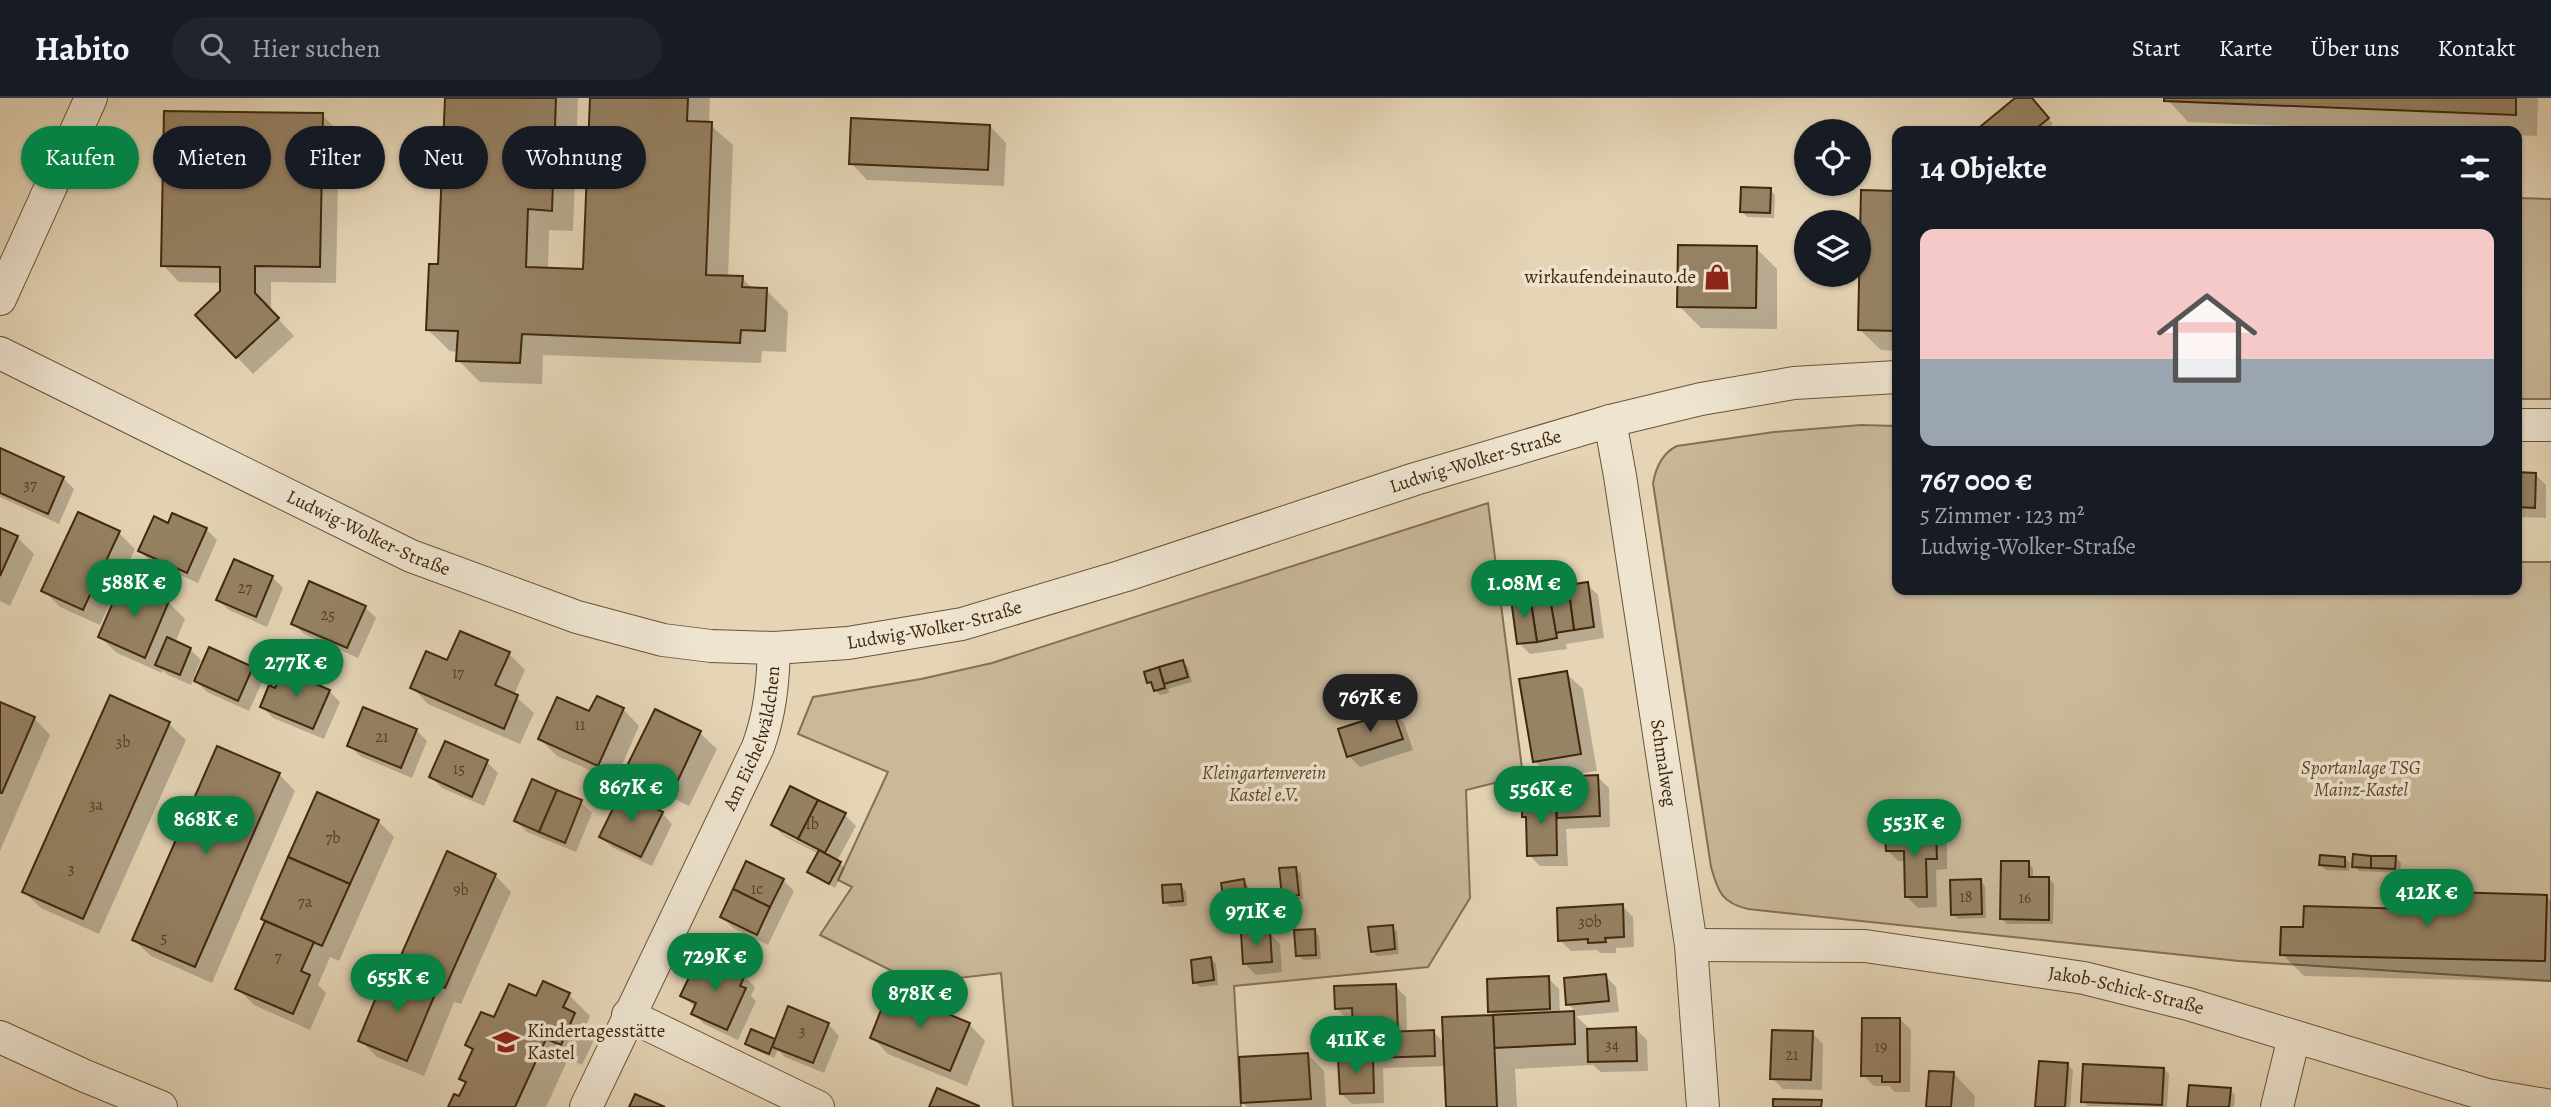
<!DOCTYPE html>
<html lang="de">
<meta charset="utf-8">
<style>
body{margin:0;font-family:Alegreya,serif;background:#20242c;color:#f1f3f6;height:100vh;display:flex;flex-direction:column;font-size:26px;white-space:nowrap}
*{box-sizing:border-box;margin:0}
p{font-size:23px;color:#9ea1a6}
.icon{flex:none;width:38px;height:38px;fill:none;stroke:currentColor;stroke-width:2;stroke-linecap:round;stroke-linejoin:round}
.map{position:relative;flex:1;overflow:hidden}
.drawer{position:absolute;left:1892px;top:28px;width:630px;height:469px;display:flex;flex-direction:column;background:#171b24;border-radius:14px;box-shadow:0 2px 5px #0004}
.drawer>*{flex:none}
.banner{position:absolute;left:21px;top:28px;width:665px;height:63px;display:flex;gap:14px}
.buttons{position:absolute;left:1794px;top:21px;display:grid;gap:14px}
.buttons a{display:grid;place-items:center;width:77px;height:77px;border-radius:50%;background:#171b24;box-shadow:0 2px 5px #0004;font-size:35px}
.price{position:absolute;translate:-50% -60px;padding:0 16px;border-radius:24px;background:#0b8043;color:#fff;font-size:23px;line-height:46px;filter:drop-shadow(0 2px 4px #0008)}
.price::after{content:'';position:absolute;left:50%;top:42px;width:21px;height:16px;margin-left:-10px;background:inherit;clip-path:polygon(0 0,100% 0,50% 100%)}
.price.active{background:#222;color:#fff}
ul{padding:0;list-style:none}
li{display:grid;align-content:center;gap:14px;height:371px;padding:0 28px}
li+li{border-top:2px solid #363941}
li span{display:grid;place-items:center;height:217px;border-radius:14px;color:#555}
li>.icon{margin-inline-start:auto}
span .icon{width:126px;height:126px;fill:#fffc;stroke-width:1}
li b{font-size:30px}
h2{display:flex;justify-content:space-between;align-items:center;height:84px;padding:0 28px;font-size:30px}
.pill{padding:0 24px;border-radius:32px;background:#171b24;box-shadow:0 2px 5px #0004;font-size:24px;line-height:63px}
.pill.active{background:#0b8043;color:#fff}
header{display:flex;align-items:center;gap:42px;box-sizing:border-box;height:98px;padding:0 35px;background:#171b24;border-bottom:2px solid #363941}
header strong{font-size:33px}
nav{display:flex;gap:38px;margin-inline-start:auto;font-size:24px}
.search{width:490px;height:63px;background:#20242c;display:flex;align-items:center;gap:18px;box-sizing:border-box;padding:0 24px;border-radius:38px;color:#9ea1a6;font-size:26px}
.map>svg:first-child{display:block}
</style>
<header>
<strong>Habito</strong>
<div class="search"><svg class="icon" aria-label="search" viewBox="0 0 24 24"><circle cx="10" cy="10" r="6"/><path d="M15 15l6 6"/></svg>Hier suchen</div>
<nav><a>Start</a><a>Karte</a><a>Über uns</a><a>Kontakt</a></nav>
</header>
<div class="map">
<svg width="2551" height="1009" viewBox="0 0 2551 1009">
<rect width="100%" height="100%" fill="#e5d5b6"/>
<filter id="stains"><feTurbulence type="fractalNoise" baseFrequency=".00286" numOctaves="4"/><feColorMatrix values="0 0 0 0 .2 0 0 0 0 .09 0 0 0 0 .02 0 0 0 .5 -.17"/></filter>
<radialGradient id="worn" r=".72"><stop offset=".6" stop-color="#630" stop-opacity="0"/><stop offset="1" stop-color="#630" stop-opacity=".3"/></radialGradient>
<g fill="#c9b899" stroke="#857052" stroke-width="2">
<polygon points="2517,100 2551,101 2551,301 2517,301"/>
<path d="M1861,327L1897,328V492H2516L2517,464H2551V883L2239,863L1748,811C1722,805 1718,794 1711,769L1653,385C1656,369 1662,355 1677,348L1774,334Z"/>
<polygon points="1488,405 1523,678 1466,692 1470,800 1428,869 1234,888 1241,1009 1013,1009 1001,875 916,885 820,837 852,789 838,782 888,674 798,636 813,599 921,581 992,565"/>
</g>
<g fill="#0003" fill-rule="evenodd">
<polygon points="447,0 578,0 573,133 549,132 548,171 585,173 592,0 710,0 709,26 733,47 728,179 742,180 754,192 766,192 788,214 786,254 762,253 761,265 543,257 542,286 480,284 458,262 458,254 450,253 428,232 440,168"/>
<polygon points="2018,0 2030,0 2053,26 2044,33 1978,33"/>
<polygon points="2166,0 2538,0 2537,38 2516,37 2516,33 2419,33 2188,24"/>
<polygon points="322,17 339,34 336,185 271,184 271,213 294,238 253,276 197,217 222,194 222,185 179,184 163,167"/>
<polygon points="990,28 1006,45 1004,88 867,82 851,65"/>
<polygon points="1770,92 1775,97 1774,120 1747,119 1742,114"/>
<polygon points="1897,95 1897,253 1881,252 1859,231"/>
<polygon points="1756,150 1777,171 1777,231 1701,230 1679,208"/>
<polygon points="0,352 63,380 74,391 59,426 0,399"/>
<polygon points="2516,376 2535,376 2546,387 2546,420 2516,419"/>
<polygon points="169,427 206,431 217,442 198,485 151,464 140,453"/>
<polygon points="0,431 17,439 34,456 10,508 0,503"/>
<polygon points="119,435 135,451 100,527 60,509 43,492"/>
<polygon points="272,479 283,490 267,529 229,512 218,502"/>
<polygon points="1587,486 1598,497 1604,540 1566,546 1567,551 1530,556 1519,545 1551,497"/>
<polygon points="168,504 185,521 175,545 190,551 201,562 194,578 197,580 210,552 252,571 263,582 249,613 207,594 193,580 191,587 168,577 163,572 162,575 117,555 100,539"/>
<polygon points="365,509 376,520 358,560 304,536 293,525"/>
<polygon points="509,556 525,572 514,597 534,615 520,646 428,606 412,589 448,565"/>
<polygon points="1183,564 1188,569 1192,584 1168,591 1169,595 1160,597 1149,584 1146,575"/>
<polygon points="1566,575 1583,591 1597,673 1564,678 1565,680 1598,679 1609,690 1610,729 1566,731 1568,768 1540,768 1529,757 1528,722 1524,718 1523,702 1557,701 1557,679 1551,680 1535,663"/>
<polygon points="329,593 340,604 324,641 273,620 262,609"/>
<polygon points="111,600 169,626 186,642 99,836 41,810 24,794"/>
<polygon points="0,606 34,620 50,637 0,753"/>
<polygon points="623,611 639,628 615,683 557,658 540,641 590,616"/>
<polygon points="656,613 700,635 717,651 689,708 645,686 629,670"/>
<polygon points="1393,615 1404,625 1413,652 1360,669 1349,658"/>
<polygon points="416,632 427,643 412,680 360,658 349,647"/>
<polygon points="446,645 487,664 498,675 484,708 442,690 431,679"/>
<polygon points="279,676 295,693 212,885 151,858 134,842"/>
<polygon points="532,684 581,704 592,715 576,754 527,734 516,723"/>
<polygon points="662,715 672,726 652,768 612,749 601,739"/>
<path d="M845,717L856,728L837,763L845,770L835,790L810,774L819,756L784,738L773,727ZM783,732L828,754L826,757L783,736Z"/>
<polygon points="378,723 394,739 339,863 330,859 318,887 326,895 310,932 254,907 237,890 267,824 263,820"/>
<polygon points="1936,736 1947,747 1947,771 1936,772 1937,809 1918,810 1907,799 1906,763 1898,763 1887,752"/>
<polygon points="2345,760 2350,765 2349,773 2326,772 2321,767"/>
<polygon points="2396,760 2401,765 2400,775 2359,773 2354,768"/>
<polygon points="2028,765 2033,770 2033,780 2049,781 2054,786 2053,826 2007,826 2002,821"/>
<polygon points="1296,771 1301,776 1303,801 1289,803 1283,798"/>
<polygon points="495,777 511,794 461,906 454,904 424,978 377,959 360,942 396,874"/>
<polygon points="783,782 794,793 768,847 733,830 722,819"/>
<polygon points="1243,783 1248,788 1251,804 1230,808 1225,803"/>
<polygon points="1980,783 1985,788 1986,820 1958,821 1953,816"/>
<polygon points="1181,788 1186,793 1187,808 1170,809 1165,804"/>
<polygon points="2546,798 2551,803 2551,884 2304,878 2282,856 2305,831 2414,813"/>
<polygon points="1622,808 1633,819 1634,849 1616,850 1616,855 1600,855 1597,852 1571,853 1560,842"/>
<polygon points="1392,829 1397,834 1399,856 1377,858 1372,853"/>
<polygon points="1314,833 1319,838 1321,861 1303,862 1298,857"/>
<polygon points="1269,835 1280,846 1282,874 1256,877 1245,866"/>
<polygon points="1211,861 1216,866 1218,887 1200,889 1194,884"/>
<polygon points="744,878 755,889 751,898 756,903 738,942 704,926 693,915 696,910 682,898 702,880"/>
<polygon points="1606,878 1616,889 1619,914 1576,918 1591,932 1636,931 1647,942 1648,973 1601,974 1593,967 1515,971 1517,1009 1447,1009 1446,968 1383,970 1384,1005 1352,1006 1341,995 1340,938 1355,937 1354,921 1347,921 1336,910 1395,888 1406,899 1407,935 1433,934 1445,945 1495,918 1490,913 1548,880 1559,891 1560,915 1576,914 1568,906"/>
<polygon points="569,897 590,918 586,928 596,938 582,967 568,961 546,1009 449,1009 460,1001 467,986 461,980 473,953 467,947 495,922 537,900"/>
<polygon points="789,911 829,927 839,938 824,975 785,959 778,952 774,960 753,951 748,946 774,942 776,944"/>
<polygon points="1900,921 1911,932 1910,994 1895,994 1889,988 1874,988 1863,977"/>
<polygon points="969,926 985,943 967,988 888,956 872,939"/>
<polygon points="1812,935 1823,946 1822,992 1783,991 1772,980"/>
<polygon points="1308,956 1324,973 1326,1009 1247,1009 1243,1005"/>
<polygon points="2068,967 2073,972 2070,1009 2037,1009"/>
<polygon points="2164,971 2169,976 2167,1009 2088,1008 2083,1003"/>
<polygon points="1954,976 1975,998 1974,1009 1928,1009"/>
<polygon points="2230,992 2235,997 2234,1009 2189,1009"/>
</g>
<g fill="#968264" stroke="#41280c" stroke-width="2">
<polygon points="445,0 556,0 552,113 528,111 526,169 583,171 590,0 688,0 687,23 712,24 706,177 743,178 742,189 767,190 765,233 741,232 740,245 522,236 520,265 456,263 458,233 426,232 429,166 438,166"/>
<polygon points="2015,0 2032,0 2049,20 2033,33 1975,33"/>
<polygon points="2164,0 2516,0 2516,17 2164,3"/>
<polygon points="164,13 323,15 320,169 255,168 255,195 279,220 236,260 195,217 220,193 220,169 161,168"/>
<polygon points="851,20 990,27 988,72 849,66"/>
<polygon points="1741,89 1771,90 1770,115 1740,114"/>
<polygon points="1861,92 1897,93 1897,233 1858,232"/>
<polygon points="1678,147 1757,148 1756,210 1677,209"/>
<polygon points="0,350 64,379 48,416 0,395"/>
<polygon points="2516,374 2536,375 2535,410 2516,409"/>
<polygon points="78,414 120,433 83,512 41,493"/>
<polygon points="172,415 207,430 187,475 138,453 154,418 168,425"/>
<polygon points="0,430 18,438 0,478"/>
<polygon points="234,461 273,478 256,519 216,502"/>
<polygon points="122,483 169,503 145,560 98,539"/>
<polygon points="309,483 366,508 347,550 291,526"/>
<polygon points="1588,484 1594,529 1574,532 1568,487"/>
<polygon points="1568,487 1574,532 1555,535 1548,489"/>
<polygon points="1549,495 1557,540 1537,544 1530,498"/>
<polygon points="1530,498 1537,544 1517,546 1511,501"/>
<polygon points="460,533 510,554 495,587 518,597 504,631 410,590 426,553 447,562"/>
<polygon points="167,539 191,550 180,577 155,567"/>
<polygon points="209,549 253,569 238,603 194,583"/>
<polygon points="1183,562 1188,579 1164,586 1159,569"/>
<polygon points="1159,569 1165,590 1154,593 1151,584 1147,585 1144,574"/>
<polygon points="283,572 330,592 313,631 260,609 269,587 275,590"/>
<polygon points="1567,573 1581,656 1533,664 1519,581"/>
<polygon points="110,597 170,624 83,821 22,794"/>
<polygon points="597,598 624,610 598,668 538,641 557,599 589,613"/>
<polygon points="0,604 35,619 2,695 0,695"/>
<polygon points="363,609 417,631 401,670 347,648"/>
<polygon points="655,611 701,633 673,693 626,670"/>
<polygon points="1393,613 1403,641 1347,659 1338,631"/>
<polygon points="445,643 488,662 472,699 429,679"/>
<polygon points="217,648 280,675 195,869 132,842"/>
<polygon points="1598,677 1600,718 1557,720 1555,679"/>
<polygon points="532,681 557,692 539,734 514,723"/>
<polygon points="790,688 818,702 798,741 771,727"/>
<polygon points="557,692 582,702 565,745 539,734"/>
<polygon points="317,694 379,722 350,786 288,759"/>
<polygon points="621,694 663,714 641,759 599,739"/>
<polygon points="1556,699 1557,757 1527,758 1526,719 1522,719 1522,700"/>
<polygon points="818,702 846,715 825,755 798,741"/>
<polygon points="1936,735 1937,761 1926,761 1927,799 1905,799 1904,753 1886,753 1885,736"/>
<polygon points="819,752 841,764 829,786 807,774"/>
<polygon points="447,753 496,776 445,890 395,871"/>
<polygon points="2353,756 2371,758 2371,770 2352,769"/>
<polygon points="2320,757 2345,759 2345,769 2319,767"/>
<polygon points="2371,758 2396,758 2395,771 2371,770"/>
<polygon points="288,759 350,786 322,848 261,821"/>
<polygon points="746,763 784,781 770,809 733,791"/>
<polygon points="2001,763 2029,763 2029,779 2049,779 2049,822 2000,821"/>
<polygon points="1296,769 1299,797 1282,798 1279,770"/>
<polygon points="1244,781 1247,799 1224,803 1221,785"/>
<polygon points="1981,781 1982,816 1951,817 1950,782"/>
<polygon points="1181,786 1183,803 1163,805 1162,787"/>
<polygon points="733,791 770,809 757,837 720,819"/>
<polygon points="2413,793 2547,797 2545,863 2280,857 2281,829 2303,829 2304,808 2412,811"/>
<polygon points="1623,806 1624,839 1605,840 1606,844 1588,845 1588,841 1558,843 1557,810"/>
<polygon points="265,823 314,844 301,873 310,877 293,916 235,891"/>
<polygon points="1393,827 1395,851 1371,854 1368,829"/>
<polygon points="1315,831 1316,857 1296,858 1294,832"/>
<polygon points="1270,833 1272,864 1243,866 1241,835"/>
<polygon points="1211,859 1214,882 1193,885 1191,862"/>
<polygon points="710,860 745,877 740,888 746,890 727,932 691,916 696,905 680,898 692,873 702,878"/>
<polygon points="389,868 438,889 407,963 358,943"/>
<polygon points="1606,876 1609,903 1566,907 1564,880"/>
<polygon points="1549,878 1550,911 1488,914 1487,881"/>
<polygon points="543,883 570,895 563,909 575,915 561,947 546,941 515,1009 448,1009 454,996 459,998 466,984 459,981 473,951 465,947 481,914 494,919 509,886 536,898"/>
<polygon points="1396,886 1398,933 1353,934 1352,910 1335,911 1334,888"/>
<polygon points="889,892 970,925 950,973 870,940"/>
<polygon points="788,908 829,925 813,965 772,949"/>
<polygon points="1574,913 1575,946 1494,950 1493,917"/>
<polygon points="1493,917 1497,1009 1446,1009 1442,919"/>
<polygon points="1862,920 1900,920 1900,984 1882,984 1882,978 1861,978"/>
<polygon points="1636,929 1637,963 1588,964 1587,931"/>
<polygon points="751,931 775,941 769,956 745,946"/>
<polygon points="1434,932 1435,958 1338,961 1338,936"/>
<polygon points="1772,932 1813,933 1811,982 1770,981"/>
<polygon points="1308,955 1311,1001 1241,1005 1239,959"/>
<polygon points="1373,960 1374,995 1340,996 1338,961"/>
<polygon points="2039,963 2068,965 2065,1009 2035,1009"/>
<polygon points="2083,966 2164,970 2162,1007 2081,1004"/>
<polygon points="1929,973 1954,974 1951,1009 1926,1009"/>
<polygon points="2189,987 2231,990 2229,1009 2187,1009"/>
<polygon points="937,990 979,1008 979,1009 929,1009"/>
<polygon points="635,996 665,1009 629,1009"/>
<polygon points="1773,1001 1822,1002 1821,1009 1773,1009"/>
</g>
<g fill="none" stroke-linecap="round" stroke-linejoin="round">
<g stroke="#6a5336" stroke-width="34">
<g id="minor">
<polyline points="0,201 91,0"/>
<path id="s1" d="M0,255L411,458L577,519L663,542L711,548L774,550L848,545L962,526L1123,478L1415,381L1610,323L1701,301L1794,285L1897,279"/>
<path id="s2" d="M1610,323L1620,378L1691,847L1703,1009"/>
<polyline points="2516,327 2551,327"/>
<path id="s3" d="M1691,847L1865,848L2084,880L2188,906L2487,997L2551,1008"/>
<polyline points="628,917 818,1009"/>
<polyline points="0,939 85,978 161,1009"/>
<path id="s4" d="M586,1009L758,649C770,616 773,585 774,550"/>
<polyline points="2277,1009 2294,939"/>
</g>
</g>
<use href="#minor" stroke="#eee4d0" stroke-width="32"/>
</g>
<defs>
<g id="shop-bare" transform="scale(2.1)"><path d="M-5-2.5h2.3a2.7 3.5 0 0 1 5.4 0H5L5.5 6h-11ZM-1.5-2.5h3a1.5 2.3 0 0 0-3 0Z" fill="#8f2418" stroke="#eee4d0" stroke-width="2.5" paint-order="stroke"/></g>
<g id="school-bare" transform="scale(2.1)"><path d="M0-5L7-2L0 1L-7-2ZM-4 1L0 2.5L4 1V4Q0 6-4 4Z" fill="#8f2418" stroke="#eee4d0" stroke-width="2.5" paint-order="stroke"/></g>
</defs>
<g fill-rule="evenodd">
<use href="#shop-bare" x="1717" y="179"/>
<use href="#school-bare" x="506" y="944"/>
</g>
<g text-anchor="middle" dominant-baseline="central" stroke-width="7" stroke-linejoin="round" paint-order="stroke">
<g font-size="16" fill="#563e22">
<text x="30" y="387">37</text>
<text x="245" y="490">27</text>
<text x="328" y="517">25</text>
<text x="458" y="575">17</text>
<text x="580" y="627">11</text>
<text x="382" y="639">21</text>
<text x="123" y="644">3b</text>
<text x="459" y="671">15</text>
<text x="96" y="707">3a</text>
<text x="812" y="726">1b</text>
<text x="333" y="740">7b</text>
<text x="71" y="771">3</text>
<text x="757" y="791">1c</text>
<text x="461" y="792">9b</text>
<text x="1966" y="799">18</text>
<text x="2025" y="800">16</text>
<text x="305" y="804">7a</text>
<text x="1590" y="824">30b</text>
<text x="164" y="840">5</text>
<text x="278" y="859">7</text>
<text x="802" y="933">3</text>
<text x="1612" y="947">34</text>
<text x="1881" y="949">19</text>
<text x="1792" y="957">21</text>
</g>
<g font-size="19" fill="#41280c" stroke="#eee4d0" text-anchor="end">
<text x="1696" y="179">wirkaufendeinauto.de</text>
<text x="527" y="933" text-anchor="start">Kindertagesstätte<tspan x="527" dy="22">Kastel</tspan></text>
</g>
<g font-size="19" fill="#41280c" stroke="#eee4d0">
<text stroke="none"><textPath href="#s1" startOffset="1564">Ludwig-Wolker-Straße</textPath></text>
<text stroke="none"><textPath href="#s1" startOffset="410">Ludwig-Wolker-Straße</textPath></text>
<text stroke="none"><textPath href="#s1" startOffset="998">Ludwig-Wolker-Straße</textPath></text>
<text stroke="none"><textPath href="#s4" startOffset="406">Am Eichelwäldchen</textPath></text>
<text stroke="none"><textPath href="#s2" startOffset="346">Schmalweg</textPath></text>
<text stroke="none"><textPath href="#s3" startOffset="439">Jakob-Schick-Straße</textPath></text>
</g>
<g font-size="19" font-style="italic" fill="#5c4528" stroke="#eee4d0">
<text x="2361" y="670">Sportanlage TSG<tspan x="2361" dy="22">Mainz-Kastel</tspan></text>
<text x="1264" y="675">Kleingartenverein<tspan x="1264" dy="22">Kastel e.V.</tspan></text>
</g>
</g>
<rect width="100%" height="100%" filter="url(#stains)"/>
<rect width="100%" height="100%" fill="url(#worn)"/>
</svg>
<div class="buttons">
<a><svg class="icon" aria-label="locate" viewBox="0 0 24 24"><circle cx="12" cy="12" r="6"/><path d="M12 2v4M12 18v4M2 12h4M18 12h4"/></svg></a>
<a><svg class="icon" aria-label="layers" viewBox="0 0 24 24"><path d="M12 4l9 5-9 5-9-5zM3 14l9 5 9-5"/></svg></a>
</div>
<b class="price" style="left:134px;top:521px">588K €</b>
<b class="price" style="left:1524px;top:522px">1.08M €</b>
<b class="price" style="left:296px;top:601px">277K €</b>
<b class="price active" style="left:1370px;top:636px">767K €</b>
<b class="price" style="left:631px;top:726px">867K €</b>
<b class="price" style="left:1541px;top:728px">556K €</b>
<b class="price" style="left:206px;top:758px">868K €</b>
<b class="price" style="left:1914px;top:761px">553K €</b>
<b class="price" style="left:2427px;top:831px">412K €</b>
<b class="price" style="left:1256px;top:850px">971K €</b>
<b class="price" style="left:715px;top:895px">729K €</b>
<b class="price" style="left:398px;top:916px">655K €</b>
<b class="price" style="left:920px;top:932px">878K €</b>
<b class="price" style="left:1356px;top:978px">411K €</b>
<div class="banner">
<a class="pill active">Kaufen</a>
<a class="pill">Mieten</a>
<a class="pill">Filter</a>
<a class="pill">Neu</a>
<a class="pill">Wohnung</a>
</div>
<section class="drawer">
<h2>14 Objekte<svg class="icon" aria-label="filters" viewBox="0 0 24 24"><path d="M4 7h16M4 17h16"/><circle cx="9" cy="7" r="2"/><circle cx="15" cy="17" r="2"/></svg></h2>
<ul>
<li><span style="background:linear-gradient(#f6c9c9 60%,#9aa5b1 0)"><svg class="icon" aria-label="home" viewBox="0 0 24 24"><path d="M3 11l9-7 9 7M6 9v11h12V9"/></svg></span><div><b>767 000 €</b><p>5 Zimmer · 123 m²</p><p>Ludwig-Wolker-Straße</p></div></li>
</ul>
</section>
</div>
